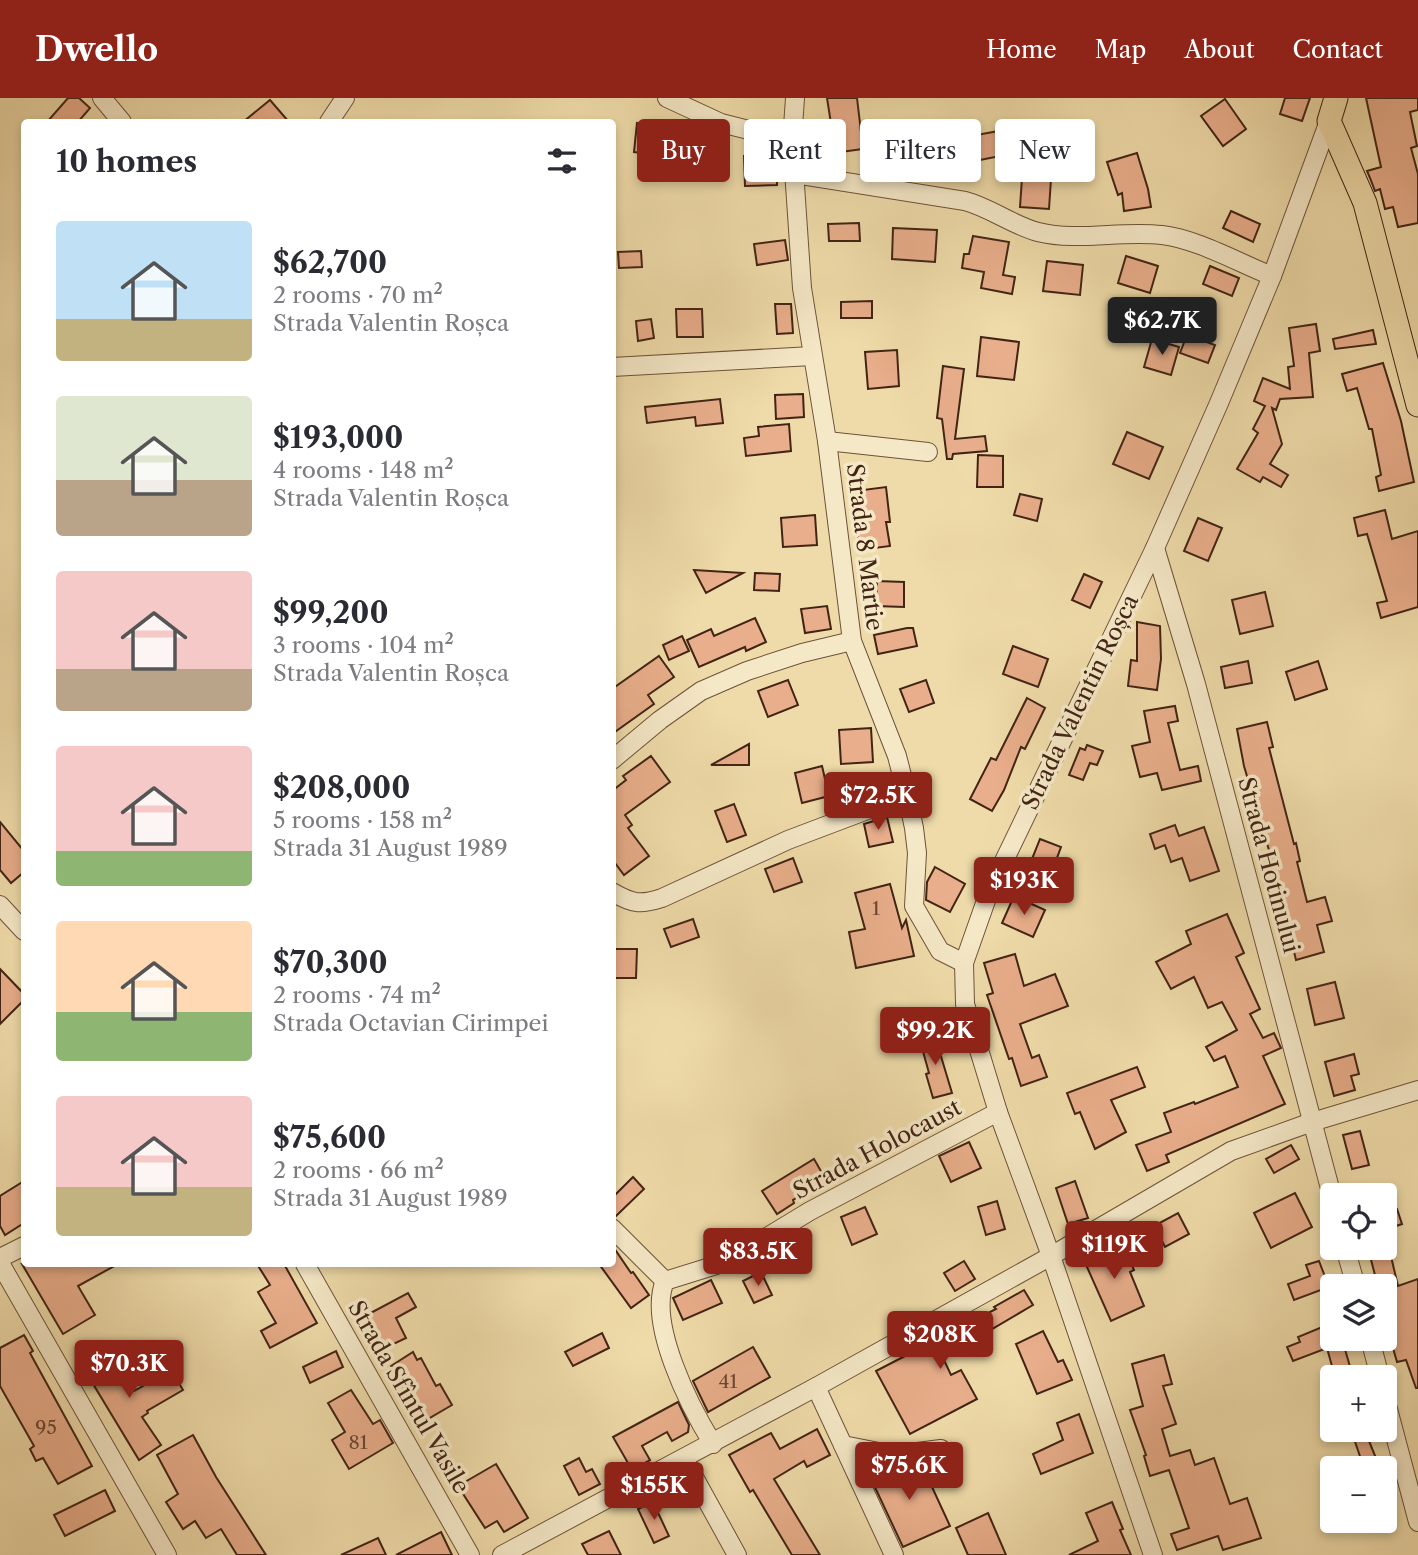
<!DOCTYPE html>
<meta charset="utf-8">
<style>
body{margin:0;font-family:"Libre Caslon Text",serif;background:#f7f7f7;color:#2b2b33;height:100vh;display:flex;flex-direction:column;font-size:26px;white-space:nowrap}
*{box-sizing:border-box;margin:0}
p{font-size:23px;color:#7c7c81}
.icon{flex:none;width:38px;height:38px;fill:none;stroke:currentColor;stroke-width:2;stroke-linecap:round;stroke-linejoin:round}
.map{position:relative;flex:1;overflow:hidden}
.panel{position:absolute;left:21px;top:21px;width:595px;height:1148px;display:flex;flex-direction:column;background:#fff;border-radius:7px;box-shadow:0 4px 10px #0003}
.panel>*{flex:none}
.guide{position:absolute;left:637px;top:21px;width:665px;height:63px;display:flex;gap:14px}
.buttons{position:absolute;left:1320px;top:1085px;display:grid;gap:14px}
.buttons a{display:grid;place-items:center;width:77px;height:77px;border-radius:7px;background:#fff;box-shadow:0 4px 10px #0003;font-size:35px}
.price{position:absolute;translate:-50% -60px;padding:0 16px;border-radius:7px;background:#8f2418;color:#fff;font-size:23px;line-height:46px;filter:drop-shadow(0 2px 4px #0008)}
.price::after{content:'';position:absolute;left:50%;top:42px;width:21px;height:16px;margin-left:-10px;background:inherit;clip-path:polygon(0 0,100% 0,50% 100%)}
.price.active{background:#222;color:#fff}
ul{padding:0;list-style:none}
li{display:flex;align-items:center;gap:21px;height:175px;padding:0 35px}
li span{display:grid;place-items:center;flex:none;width:196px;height:140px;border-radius:7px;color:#555}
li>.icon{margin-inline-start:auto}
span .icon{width:84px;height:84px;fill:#fffc;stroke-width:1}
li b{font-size:30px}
h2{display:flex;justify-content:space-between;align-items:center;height:84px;padding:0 35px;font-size:30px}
.pill{padding:0 24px;border-radius:7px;background:#fff;box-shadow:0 4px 10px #0003;font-size:24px;line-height:63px}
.pill.active{background:#8f2418;color:#fff}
header{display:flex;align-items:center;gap:42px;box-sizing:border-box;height:98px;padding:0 35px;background:#8f2418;color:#fff}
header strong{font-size:33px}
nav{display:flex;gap:38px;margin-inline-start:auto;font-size:24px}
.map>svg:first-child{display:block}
</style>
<header>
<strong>Dwello</strong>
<nav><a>Home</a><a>Map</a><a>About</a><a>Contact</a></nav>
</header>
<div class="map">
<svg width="1418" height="1457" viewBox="0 0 1418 1457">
<rect width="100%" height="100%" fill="#efdba9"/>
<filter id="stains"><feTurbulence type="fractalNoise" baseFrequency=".00286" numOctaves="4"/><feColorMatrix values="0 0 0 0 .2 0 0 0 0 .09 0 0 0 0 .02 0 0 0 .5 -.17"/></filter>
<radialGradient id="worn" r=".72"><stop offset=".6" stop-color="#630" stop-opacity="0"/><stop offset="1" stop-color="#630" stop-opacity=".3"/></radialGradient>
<g fill="#e9ae8b" stroke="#422415" stroke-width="2">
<polygon points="68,0 79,0 90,10 78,24 47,24"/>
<polygon points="827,0 857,0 863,51 826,56 824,39 833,38"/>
<polygon points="1285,0 1310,0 1302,23 1280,16"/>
<polygon points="1366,0 1418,0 1418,12 1410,14 1417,48 1411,50 1418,76 1418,125 1398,129 1393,109 1385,111 1380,91 1375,93 1370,80 1367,73 1381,69"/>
<polygon points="1225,1 1246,31 1223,48 1201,18"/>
<polygon points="270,2 289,24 243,24"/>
<polygon points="637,25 709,36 705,62 634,54"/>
<polygon points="1015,30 1020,54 924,73 923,49 972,47 971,38"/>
<polygon points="1137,55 1148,91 1151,109 1124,113 1122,95 1118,97 1107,64"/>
<polygon points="768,57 768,62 777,62 777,87 745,88 744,58"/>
<polygon points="1066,59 1090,61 1089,76 1064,74"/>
<polygon points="1022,80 1051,81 1049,111 1020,109"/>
<polygon points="1231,113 1260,126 1253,144 1223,130"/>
<polygon points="859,125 860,143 829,143 828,126"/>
<polygon points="893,130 937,132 935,164 892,161"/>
<polygon points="973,138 1009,144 1003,177 1015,179 1012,196 981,190 984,174 962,170 964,156 969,156"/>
<polygon points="785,142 788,162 757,167 754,146"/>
<polygon points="641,153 642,169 619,170 618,154"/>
<polygon points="1126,158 1158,168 1150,195 1118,185"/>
<polygon points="1047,163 1083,167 1080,197 1043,193"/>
<polygon points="1210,168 1239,180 1232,198 1203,186"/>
<polygon points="872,203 872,220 841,220 841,204"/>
<polygon points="775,206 791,206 793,235 777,236"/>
<polygon points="676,211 702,211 703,239 677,239"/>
<polygon points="651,221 654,240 638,243 636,223"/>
<polygon points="1316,226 1320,253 1309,255 1313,299 1280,301 1276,312 1272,310 1282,346 1270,366 1288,377 1281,389 1263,379 1260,384 1237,371 1258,335 1253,331 1265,308 1254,303 1263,280 1290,291 1288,269 1294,268 1289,230"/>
<polygon points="1373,232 1376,246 1335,251 1333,241"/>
<polygon points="1187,237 1215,247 1208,265 1180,255"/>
<polygon points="981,239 1019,244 1014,282 977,278"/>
<polygon points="1152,241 1179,249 1171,277 1144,269"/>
<polygon points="897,252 899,288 868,291 865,254"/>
<polygon points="1383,265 1401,323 1414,384 1379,393 1376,379 1381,377 1372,331 1369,331 1357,290 1347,293 1342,276"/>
<polygon points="943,268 964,271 955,341 985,338 987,353 953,356 952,361 947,361 942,321 937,320"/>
<polygon points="803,296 804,319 776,321 775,297"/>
<polygon points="720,301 723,325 696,328 695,319 647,325 645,309"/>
<polygon points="789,326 791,353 746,358 744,340 759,338 758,329"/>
<polygon points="1127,334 1163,349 1149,381 1113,366"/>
<polygon points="978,357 1003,358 1003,389 977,389"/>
<polygon points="886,389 890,424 886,424 890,448 860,452 857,432 860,432 855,393"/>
<polygon points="1020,396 1042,401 1037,423 1014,417"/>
<polygon points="1385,412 1392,441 1418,433 1418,509 1381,520 1377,505 1387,503 1367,436 1358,438 1354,420"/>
<polygon points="815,417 817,447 783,449 781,420"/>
<polygon points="1198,420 1222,430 1208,463 1184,453"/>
<polygon points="694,472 743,475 706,495"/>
<polygon points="755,475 780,476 779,493 754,492"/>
<polygon points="1084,476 1102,484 1090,510 1072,502"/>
<polygon points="877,483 904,484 904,509 876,508"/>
<polygon points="1265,494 1273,528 1240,536 1232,502"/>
<polygon points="827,508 831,531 805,535 801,511"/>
<polygon points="755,520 766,544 746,553 745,549 699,569 687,542 711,531 714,538"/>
<polygon points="1137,524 1160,528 1161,561 1157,592 1128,588 1131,562 1137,563"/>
<polygon points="907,530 913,530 917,548 878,556 874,537"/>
<polygon points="682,538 689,553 669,562 663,547"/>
<polygon points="1013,548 1048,561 1038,589 1003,576"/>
<polygon points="659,558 674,579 648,597 654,606 612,636 612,591"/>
<polygon points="1248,563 1252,585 1225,590 1221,569"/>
<polygon points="1318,563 1327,591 1295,602 1286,574"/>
<polygon points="788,582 798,607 768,619 758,593"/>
<polygon points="926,582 934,605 909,614 900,591"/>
<polygon points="1027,600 1045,610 1025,651 1021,649 1004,692 992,713 970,701 991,660 996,662"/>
<polygon points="1175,608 1178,623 1168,625 1180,672 1198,668 1201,683 1162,692 1157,675 1140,679 1132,648 1150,644 1144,613"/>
<polygon points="1267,624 1273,649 1269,650 1294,746 1296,745 1300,763 1297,764 1307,804 1325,799 1332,823 1317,827 1324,854 1296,862 1274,769 1244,668 1237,631"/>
<polygon points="871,630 873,664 841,666 839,632"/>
<polygon points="749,646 749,667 711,667"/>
<polygon points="1087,647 1103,653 1097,667 1090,665 1083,682 1069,677 1080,650 1085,652"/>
<polygon points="651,658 670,684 625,717 632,727 628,730 649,758 624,777 612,761 612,693 626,682 623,678"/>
<polygon points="822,668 829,698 802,705 795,675"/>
<polygon points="734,706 746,737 727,744 715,713"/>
<polygon points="887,719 893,744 869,749 864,726"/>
<polygon points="0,724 24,753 24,774 11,785 0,772"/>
<polygon points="1175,727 1179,738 1204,729 1219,773 1190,783 1182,760 1171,764 1165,747 1155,751 1150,736"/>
<polygon points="1040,741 1061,749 1048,784 1026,776"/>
<polygon points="793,760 802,784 774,794 765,771"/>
<polygon points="935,769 965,786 950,814 926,802 927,784"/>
<polygon points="890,786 902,830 906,822 914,858 856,870 849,834 865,831 855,795"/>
<polygon points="1014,798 1045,812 1033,839 1002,825"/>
<polygon points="1227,816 1244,855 1236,859 1260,911 1250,916 1263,940 1274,935 1281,950 1263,958 1285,1006 1166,1057 1169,1064 1147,1073 1136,1047 1171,1034 1164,1015 1194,1004 1195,1006 1238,989 1225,958 1214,963 1206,949 1237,932 1222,904 1208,910 1194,879 1171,891 1156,864 1191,846 1186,833"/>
<polygon points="693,821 699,839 671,849 664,831"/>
<polygon points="612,851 637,851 636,880 612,880"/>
<polygon points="1015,856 1024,888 1055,876 1068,908 1020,926 1032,960 1039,957 1047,979 1021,988 1012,960 1009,961 987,897 993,895 984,865"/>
<polygon points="0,871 24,896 24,902 0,926"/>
<polygon points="1335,884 1344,920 1315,927 1307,891"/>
<polygon points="934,935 952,995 933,1000 926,976 929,975 919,939"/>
<polygon points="1354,956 1359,976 1351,978 1355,992 1334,998 1325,964"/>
<polygon points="1137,969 1145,989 1111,1002 1126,1034 1095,1051 1080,1014 1075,1016 1067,995"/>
<polygon points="1360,1033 1369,1067 1352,1071 1343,1037"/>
<polygon points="969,1044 981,1070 951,1084 939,1058"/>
<polygon points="1291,1047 1299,1061 1274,1075 1266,1061"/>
<polygon points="814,1061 826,1082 793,1102 794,1105 777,1116 762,1093"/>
<polygon points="633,1079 644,1091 615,1119 612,1119 612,1100"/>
<polygon points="24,1083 24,1125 5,1137 0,1128 0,1098"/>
<polygon points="1075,1083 1088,1120 1068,1126 1056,1090"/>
<polygon points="1295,1095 1312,1129 1271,1150 1254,1115"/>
<polygon points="997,1103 1005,1131 986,1137 978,1109"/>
<polygon points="865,1109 877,1136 852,1147 841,1119"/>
<polygon points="1397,1111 1402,1126 1384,1132 1384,1115"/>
<polygon points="1178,1115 1189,1136 1165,1149 1154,1128"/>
<polygon points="1122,1144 1134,1172 1130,1174 1144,1208 1111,1223 1083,1160"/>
<polygon points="612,1147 631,1175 633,1174 649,1197 631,1210 599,1166 612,1166"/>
<polygon points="1368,1150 1389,1150 1398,1188 1418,1181 1418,1290 1416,1290 1406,1262 1397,1264 1390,1240 1396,1238 1384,1201 1384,1179 1376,1181"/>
<polygon points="964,1163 975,1181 955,1193 944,1175"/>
<polygon points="1319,1163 1329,1189 1294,1202 1288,1186 1310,1178 1306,1167"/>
<polygon points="22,1166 118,1166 78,1188 95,1217 63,1236"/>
<polygon points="257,1166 284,1166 317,1225 270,1250 261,1233 276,1225 258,1194 270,1187"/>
<polygon points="761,1174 772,1197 754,1205 743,1183"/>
<polygon points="711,1182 722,1205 683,1222 673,1200"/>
<polygon points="1024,1192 1033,1207 943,1260 951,1277 961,1272 977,1301 910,1336 876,1273 996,1211 994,1209"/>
<polygon points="408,1195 416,1209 396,1220 406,1240 383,1251 365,1218"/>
<polygon points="1332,1225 1332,1241 1342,1241 1353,1279 1335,1279 1327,1250 1293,1263 1287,1249 1300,1244 1298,1239"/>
<polygon points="1043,1233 1058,1264 1063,1262 1072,1282 1037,1296 1016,1246"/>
<polygon points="602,1235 609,1250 573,1268 565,1254"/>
<polygon points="24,1237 33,1253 30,1255 92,1368 58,1386 43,1360 36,1363 30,1351 34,1348 0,1288 0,1250"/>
<polygon points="753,1249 770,1279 708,1314 693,1283"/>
<polygon points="107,1251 134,1293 161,1278 165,1285 175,1279 183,1292 147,1313 148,1315 142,1319 161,1347 139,1362 81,1266"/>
<polygon points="336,1253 343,1269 310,1285 303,1269"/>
<polygon points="413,1254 417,1262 421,1260 436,1288 440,1286 452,1307 421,1325 391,1268"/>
<polygon points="1164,1257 1172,1286 1163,1288 1176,1326 1162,1331 1170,1358 1190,1352 1195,1367 1214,1360 1230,1406 1247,1400 1261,1440 1223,1452 1218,1438 1177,1452 1171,1436 1189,1430 1169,1372 1150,1378 1144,1358 1146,1357 1130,1312 1143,1308 1132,1266"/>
<polygon points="351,1292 373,1326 380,1322 393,1345 349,1371 332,1342 345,1334 328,1305"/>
<polygon points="678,1304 689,1327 688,1334 672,1343 667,1334 642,1348 650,1362 632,1372 613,1339"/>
<polygon points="1079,1316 1093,1355 1041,1376 1033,1356 1063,1342 1057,1325"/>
<polygon points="817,1331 830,1357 807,1369 804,1363 774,1381 820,1457 792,1457 753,1392 750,1394 729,1357 771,1335 780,1351"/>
<polygon points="1351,1332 1382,1332 1383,1338 1369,1343 1380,1370 1364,1370"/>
<polygon points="193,1337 216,1379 266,1457 237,1457 221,1431 206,1440 195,1423 183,1431 166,1404 178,1396 157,1357"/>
<polygon points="579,1360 586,1374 592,1371 600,1386 579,1397 564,1368"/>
<polygon points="873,1364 881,1366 887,1379 921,1365 950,1428 903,1449 865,1368"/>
<polygon points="496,1366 528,1420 504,1434 497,1423 485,1430 458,1388"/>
<polygon points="105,1392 115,1413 65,1438 54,1417"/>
<polygon points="653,1404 669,1438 654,1445 638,1411"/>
<polygon points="1112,1404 1123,1431 1120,1432 1131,1457 1069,1457 1098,1443 1086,1415"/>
<polygon points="988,1415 1006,1457 968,1457 956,1430"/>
<polygon points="609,1433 621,1457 588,1457 582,1446"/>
<polygon points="441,1434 452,1457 396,1457"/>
<polygon points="378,1440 386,1457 341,1457"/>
</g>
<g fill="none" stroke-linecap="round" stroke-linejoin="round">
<g stroke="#6d523a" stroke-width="20">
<g id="minor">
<polyline points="102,0 122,24"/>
<polyline points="667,0 721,25 792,43"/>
<polyline points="795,0 792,43 802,190 827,343 852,543 897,658 907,697 914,730 917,755 914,808 940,853 964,865"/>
<polyline points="329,24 345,0"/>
<path d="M795,76L965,103C991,110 1012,127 1038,134C1078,144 1121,132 1162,137C1197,141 1239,165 1272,178"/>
<polyline points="612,269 812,258"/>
<polyline points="827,343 928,354"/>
<polyline points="1155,450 1196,586 1332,1098"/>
<polyline points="612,662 660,622 701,593 747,573 802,555 852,543"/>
<path d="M612,794C633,806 640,807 662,800L788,742L907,697"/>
<polyline points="0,807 24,833"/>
<polyline points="612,1130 665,1183"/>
<polyline points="1345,1150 1356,1188"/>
<polyline points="0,1160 24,1148"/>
<polyline points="0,1165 167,1457"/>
<polyline points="305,1166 470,1457"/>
<polyline points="1370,1241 1380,1279"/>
<polyline points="816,1289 894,1457"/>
<polyline points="1384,1296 1418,1424"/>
<path d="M713,1346C690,1309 647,1225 665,1183L726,1164L810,1113L998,1014"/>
<polyline points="843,1347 894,1357 941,1351"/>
<polyline points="684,1361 737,1457"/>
<polyline points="502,1457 816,1289 1051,1158 1231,1053 1312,1024 1418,992"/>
<polyline points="1153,1457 1051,1158 998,1014 965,906 964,865 989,794 1155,450 1219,305 1272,178 1329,23"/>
</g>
</g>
<g stroke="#422415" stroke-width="25">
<polyline id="major" points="1336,0 1329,23 1365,105 1418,307"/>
</g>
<use href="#minor" stroke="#f5e8c7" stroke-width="18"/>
<use href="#major" stroke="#efdba9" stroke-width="23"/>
</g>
<g text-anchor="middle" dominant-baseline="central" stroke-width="7" stroke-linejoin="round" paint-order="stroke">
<g font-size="19" fill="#6c4632">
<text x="876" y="810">1</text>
<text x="728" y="1283">41</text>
<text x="46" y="1329">95</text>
<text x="358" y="1344">81</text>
</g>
<g font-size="23" fill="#422415" stroke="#f5e8c7">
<text transform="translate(865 449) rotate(83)">Strada 8 Martie</text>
<text transform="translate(1080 604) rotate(-64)">Strada Valentin Roșca</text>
<text transform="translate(1269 767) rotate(75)">Strada Hotinului</text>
<text transform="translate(877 1051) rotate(-28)">Strada Holocaust</text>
<text transform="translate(409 1299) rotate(60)">Strada Sfîntul Vasile</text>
</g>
</g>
<rect width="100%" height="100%" filter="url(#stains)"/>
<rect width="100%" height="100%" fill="url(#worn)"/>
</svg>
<div class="buttons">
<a><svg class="icon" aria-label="locate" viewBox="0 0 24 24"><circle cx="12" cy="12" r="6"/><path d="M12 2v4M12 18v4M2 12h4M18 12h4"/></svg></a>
<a><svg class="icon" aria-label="layers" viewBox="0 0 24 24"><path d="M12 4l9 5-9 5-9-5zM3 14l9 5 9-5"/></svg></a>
<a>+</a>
<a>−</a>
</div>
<b class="price active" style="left:1162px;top:259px">$62.7K</b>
<b class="price" style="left:878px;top:734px">$72.5K</b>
<b class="price" style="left:1024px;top:819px">$193K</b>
<b class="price" style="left:935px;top:969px">$99.2K</b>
<b class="price" style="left:1114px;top:1183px">$119K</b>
<b class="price" style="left:758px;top:1190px">$83.5K</b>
<b class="price" style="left:940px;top:1273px">$208K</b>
<b class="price" style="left:129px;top:1302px">$70.3K</b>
<b class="price" style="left:909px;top:1404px">$75.6K</b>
<b class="price" style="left:654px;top:1424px">$155K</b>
<div class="guide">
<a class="pill active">Buy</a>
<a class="pill">Rent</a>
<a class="pill">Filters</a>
<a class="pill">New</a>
</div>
<section class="panel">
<h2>10 homes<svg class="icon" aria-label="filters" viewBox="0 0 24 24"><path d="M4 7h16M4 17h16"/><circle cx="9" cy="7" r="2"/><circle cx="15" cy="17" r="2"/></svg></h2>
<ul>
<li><span style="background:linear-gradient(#bfe0f5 70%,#c2b280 0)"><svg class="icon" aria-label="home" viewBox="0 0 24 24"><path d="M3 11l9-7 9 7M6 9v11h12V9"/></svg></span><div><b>$62,700</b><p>2 rooms · 70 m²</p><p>Strada Valentin Roșca</p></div></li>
<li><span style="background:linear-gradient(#dfe7d0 60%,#b9a48a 0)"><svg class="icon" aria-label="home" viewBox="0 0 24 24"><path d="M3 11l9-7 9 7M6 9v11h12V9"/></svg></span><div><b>$193,000</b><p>4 rooms · 148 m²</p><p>Strada Valentin Roșca</p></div></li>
<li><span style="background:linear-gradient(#f6c9c9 70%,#b9a48a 0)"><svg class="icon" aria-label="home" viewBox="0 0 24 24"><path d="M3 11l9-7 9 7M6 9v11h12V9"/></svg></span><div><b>$99,200</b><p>3 rooms · 104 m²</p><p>Strada Valentin Roșca</p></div></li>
<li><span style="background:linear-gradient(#f6c9c9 75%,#8fb573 0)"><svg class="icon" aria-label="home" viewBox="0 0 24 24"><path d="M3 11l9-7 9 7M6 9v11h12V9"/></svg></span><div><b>$208,000</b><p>5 rooms · 158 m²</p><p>Strada 31 August 1989</p></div></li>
<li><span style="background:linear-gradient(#ffd9b3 65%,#8fb573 0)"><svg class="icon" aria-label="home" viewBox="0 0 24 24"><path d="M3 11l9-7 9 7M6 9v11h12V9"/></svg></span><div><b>$70,300</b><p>2 rooms · 74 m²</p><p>Strada Octavian Cirimpei</p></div></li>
<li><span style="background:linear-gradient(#f6c9c9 65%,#c2b280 0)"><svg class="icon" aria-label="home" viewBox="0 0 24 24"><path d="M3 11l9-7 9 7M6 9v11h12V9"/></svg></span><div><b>$75,600</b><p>2 rooms · 66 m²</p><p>Strada 31 August 1989</p></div></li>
</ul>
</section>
</div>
